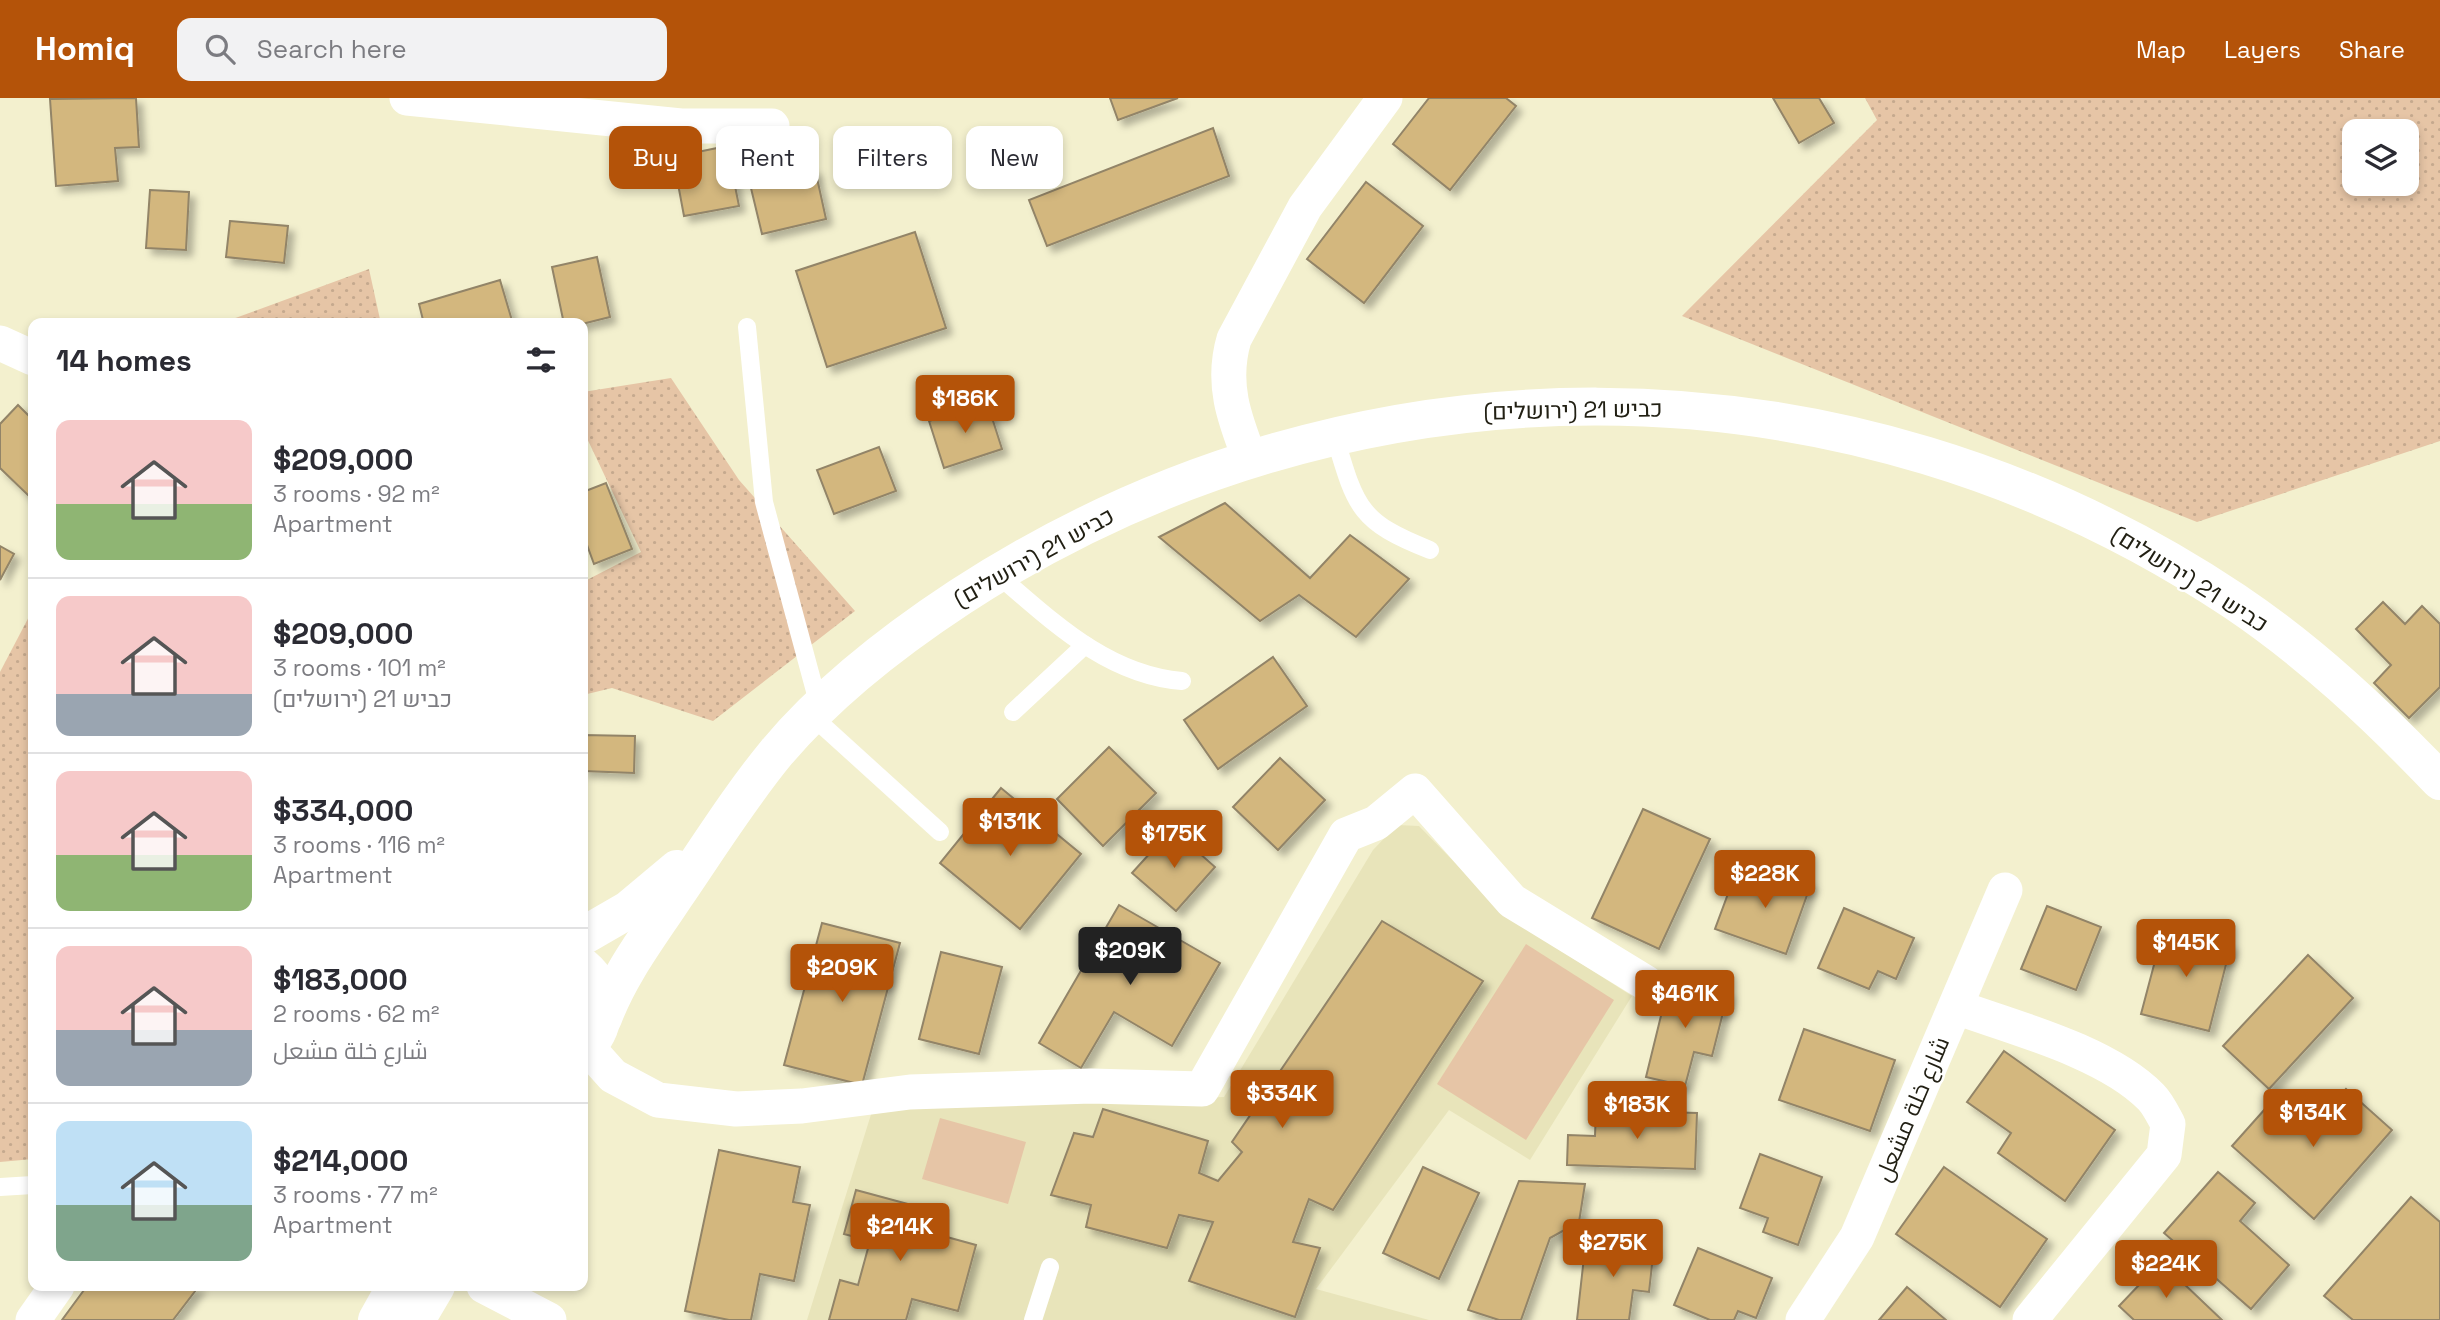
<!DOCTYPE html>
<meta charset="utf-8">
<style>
body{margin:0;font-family:"Space Grotesk",Cairo,Heebo,sans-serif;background:#f2f2f3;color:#2b2b33;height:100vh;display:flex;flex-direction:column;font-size:26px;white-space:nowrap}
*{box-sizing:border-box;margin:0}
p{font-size:23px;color:#7c7c81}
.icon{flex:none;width:38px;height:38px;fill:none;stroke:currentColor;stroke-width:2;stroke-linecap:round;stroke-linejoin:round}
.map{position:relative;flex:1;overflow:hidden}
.details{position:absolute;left:28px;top:220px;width:560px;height:973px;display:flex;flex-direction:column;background:#fff;border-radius:14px;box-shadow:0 4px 10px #0003}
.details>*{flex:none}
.hud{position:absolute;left:609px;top:28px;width:665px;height:63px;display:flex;gap:14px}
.tools{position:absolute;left:2342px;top:21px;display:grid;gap:14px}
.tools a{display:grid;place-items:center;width:77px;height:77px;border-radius:14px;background:#fff;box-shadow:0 4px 10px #0003;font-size:35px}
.price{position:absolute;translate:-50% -60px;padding:0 16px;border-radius:7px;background:#b45309;color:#fff;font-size:23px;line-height:46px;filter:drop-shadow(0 2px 4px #0008)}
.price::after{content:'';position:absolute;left:50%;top:42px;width:21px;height:16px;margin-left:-10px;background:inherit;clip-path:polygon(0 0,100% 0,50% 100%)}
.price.current{background:#222;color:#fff}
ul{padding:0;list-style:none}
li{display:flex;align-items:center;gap:21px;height:175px;padding:0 28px}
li+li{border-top:2px solid #e1e1e2}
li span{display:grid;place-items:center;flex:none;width:196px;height:140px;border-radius:14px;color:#555}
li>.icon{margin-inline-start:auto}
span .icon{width:84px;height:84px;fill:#fffc;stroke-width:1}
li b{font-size:30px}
h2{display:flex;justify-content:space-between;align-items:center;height:84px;padding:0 28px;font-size:30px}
.pill{padding:0 24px;border-radius:14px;background:#fff;box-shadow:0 4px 10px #0003;font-size:24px;line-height:63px}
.pill.current{background:#b45309;color:#fff}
header{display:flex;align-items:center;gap:42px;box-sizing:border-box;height:98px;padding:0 35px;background:#b45309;color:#fff}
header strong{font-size:33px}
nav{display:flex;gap:38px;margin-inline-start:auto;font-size:24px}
.search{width:490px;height:63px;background:#f2f2f3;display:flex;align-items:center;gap:18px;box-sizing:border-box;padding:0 24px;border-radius:14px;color:#7c7c81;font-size:26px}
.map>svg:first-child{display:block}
</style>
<header>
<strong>Homiq</strong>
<div class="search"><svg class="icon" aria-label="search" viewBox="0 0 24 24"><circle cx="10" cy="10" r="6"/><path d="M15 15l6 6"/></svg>Search here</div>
<nav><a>Map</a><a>Layers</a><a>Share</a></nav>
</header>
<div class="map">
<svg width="2440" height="1222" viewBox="0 0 2440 1222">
<defs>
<pattern id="grass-dots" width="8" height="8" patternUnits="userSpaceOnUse" patternTransform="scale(1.75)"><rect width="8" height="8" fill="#e6c5a6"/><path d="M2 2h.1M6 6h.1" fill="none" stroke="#c5a98e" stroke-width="1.8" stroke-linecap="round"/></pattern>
<filter id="shadow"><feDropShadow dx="6" dy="6" stdDeviation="3.5" flood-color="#0004"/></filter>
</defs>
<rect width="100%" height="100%" fill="#f3f0ce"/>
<polygon fill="#e8e4ba" points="1397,727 1419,728 1507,818 1632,898 1530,1062 1449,1012 1316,1191 1429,1222 807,1222 873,1010 1224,999 1373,752"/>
<g fill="url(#grass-dots)" fill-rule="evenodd">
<path d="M1865,0H2440V343L2197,424L1682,218L1877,22ZM2406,33V86H2354V33Z"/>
<polygon points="369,171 381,226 219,226"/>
<polygon points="671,280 739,382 855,513 713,623 612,590 583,597 583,484 641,454 583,332 583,294"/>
<polygon points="33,511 33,1061 0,1064 0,574"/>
</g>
<g fill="#e6c5a6">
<polygon points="1526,846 1614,902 1526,1042 1437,986"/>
<polygon points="940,1020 1026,1044 1008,1106 922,1081"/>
</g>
<g fill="#d3b77e" stroke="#928467" stroke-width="2" filter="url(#shadow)">
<polygon points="136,0 139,49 115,50 118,83 56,88 50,1"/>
<polygon points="1110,0 1178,0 1118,22"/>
<polygon points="1429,0 1506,0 1516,8 1450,92 1393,46"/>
<polygon points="1773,0 1819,0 1834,25 1799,45"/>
<polygon points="1213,30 1229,78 1047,148 1029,102"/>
<polygon points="727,48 739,108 684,118 673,59"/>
<polygon points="815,71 826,121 762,136 750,86"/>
<polygon points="1366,84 1423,128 1364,205 1307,161"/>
<polygon points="150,92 189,94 186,152 146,150"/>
<polygon points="230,123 288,128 284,165 226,159"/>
<polygon points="915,134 946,230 827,269 796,173"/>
<polygon points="597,159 610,219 582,226 564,226 552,169"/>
<polygon points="500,182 513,226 424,226 419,206"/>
<polygon points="987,304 1002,351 944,370 929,323"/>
<polygon points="18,307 33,322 32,401 0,370 0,326"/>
<polygon points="879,349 896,393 834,416 817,372"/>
<polygon points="606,385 632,451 594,466 583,436 583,394"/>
<polygon points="1225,405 1310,480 1350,437 1409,481 1356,539 1299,497 1260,523 1159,439"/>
<polygon points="0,448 14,456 0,482"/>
<polygon points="2383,504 2405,526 2422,508 2440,526 2440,589 2409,620 2374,585 2391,567 2356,531"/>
<polygon points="1273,559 1307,608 1218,671 1184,622"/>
<polygon points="583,637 635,638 634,675 583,673"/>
<polygon points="1109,649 1156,695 1103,748 1057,701"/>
<polygon points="1280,660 1325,702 1278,752 1233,709"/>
<polygon points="1001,690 1081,756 1020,831 940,765"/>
<polygon points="1643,711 1710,741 1659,851 1592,820"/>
<polygon points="1172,731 1215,769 1176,813 1132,775"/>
<polygon points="1761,768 1811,786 1786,856 1715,831 1732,785 1752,792"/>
<polygon points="1119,807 1220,865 1172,948 1114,914 1081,970 1039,945"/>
<polygon points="2047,808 2101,829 2076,892 2021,871"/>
<polygon points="1844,810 1914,840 1896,881 1878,873 1869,891 1818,870"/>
<polygon points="1382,823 1483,883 1333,1112 1309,1101 1293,1144 1320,1150 1295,1219 1189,1183 1213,1124 1179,1117 1167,1150 1086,1129 1091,1107 1051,1097 1074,1035 1093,1039 1103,1011 1208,1043 1199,1075 1218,1083 1242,1054 1232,1044"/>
<polygon points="822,825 900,845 862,987 784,967"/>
<polygon points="2164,829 2231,847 2209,933 2141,916"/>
<polygon points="941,854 1002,869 979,956 919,941"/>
<polygon points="2308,857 2353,900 2269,991 2223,948"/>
<polygon points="1670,881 1728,895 1712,958 1694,954 1685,988 1646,979"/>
<polygon points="1804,931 1895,962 1870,1033 1779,1002"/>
<polygon points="2004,953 2115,1032 2065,1103 1998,1055 2011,1035 1967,1004"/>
<polygon points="2346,991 2392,1032 2314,1121 2232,1048 2265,1011 2283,1027 2304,1003 2321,1019"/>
<polygon points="1596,1012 1697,1015 1695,1071 1567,1067 1568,1037 1595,1038"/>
<polygon points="719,1052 800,1069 793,1104 810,1107 794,1183 760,1176 751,1222 729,1222 685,1213"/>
<polygon points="1760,1056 1822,1079 1798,1147 1763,1134 1768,1120 1740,1110"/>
<polygon points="1423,1069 1479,1095 1439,1181 1383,1155"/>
<polygon points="1944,1069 2047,1141 2000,1209 1896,1136"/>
<polygon points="2218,1074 2255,1105 2240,1123 2289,1167 2251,1211 2164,1135"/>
<polygon points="1519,1083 1585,1086 1579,1124 1550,1140 1521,1222 1499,1222 1468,1212"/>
<polygon points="856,1092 930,1112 925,1133 976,1147 958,1213 912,1201 906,1222 829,1222 840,1182 858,1187 870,1143 844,1136"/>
<polygon points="2411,1099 2440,1124 2440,1222 2353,1222 2324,1198"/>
<polygon points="1586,1141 1654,1149 1649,1194 1633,1192 1629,1222 1577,1222"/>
<polygon points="1698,1150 1772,1180 1756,1220 1738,1213 1734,1222 1710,1222 1674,1207"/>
<polygon points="2161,1164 2222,1222 2134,1222 2119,1208"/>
<polygon points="87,1188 199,1188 173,1222 62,1222"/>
<polygon points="1907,1189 1946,1222 1879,1222"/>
</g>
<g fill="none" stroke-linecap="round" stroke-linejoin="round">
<g stroke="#fff" stroke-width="18">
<polyline points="747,229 764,404 819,608"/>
<path d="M1335,339C1356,410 1359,424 1430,452"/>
<path d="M998,477C1052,523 1107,577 1182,583"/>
<polyline points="1013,614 1085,547"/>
<polyline points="811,617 940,734"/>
<polyline points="0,1089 33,1087"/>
<polyline points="1033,1222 1050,1169"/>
</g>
<g stroke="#fff" stroke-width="35">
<polyline points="407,0 681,28 772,28"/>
<polyline points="0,245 33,260"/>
<path d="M1250,361C1234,320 1221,285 1234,241L1305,109L1385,0"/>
<path d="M1956,909C2015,930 2107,954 2151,999C2158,1006 2163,1017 2168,1026L2164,1057L2030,1222"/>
<polyline points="587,949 613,978 658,1002 736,1011 802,1008 910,994 1091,988 1202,991 1346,737 1376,725 1415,693 1512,803 1646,885"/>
<polyline points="484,1188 549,1222"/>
<polyline points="33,1222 57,1188"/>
<polyline points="1803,1222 1857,1139 2005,792"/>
</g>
<g stroke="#fff" stroke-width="38">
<polyline points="583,838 628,812 677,771"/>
<path d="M583,869C611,892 608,929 583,953"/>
<path d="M603,920C620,875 648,839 675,798C708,750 739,700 776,655C828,593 893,543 960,499C1349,245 1846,244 2234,503C2310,554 2377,617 2440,683"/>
<polyline points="377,1222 396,1188"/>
<polyline points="416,1222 436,1188"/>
</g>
</g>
<g text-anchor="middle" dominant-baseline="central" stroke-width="5" stroke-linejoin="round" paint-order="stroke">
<g font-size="23" fill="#222014" stroke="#fff">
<text transform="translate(1573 312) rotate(-1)">כביש 21 (ירושלים)</text>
<text transform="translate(1034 459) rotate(-29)">כביש 21 (ירושלים)</text>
<text transform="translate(2190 481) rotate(32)">כביש 21 (ירושלים)</text>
<text transform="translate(1912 1011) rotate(-67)">شارع خلة مشعل</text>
</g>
</g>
</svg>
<div class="tools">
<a><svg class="icon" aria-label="layers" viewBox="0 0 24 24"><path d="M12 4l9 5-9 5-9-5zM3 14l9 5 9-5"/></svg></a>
</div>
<b class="price" style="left:965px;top:337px">$186K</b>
<b class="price" style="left:1010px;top:760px">$131K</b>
<b class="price" style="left:1174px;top:772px">$175K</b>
<b class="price" style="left:1765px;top:812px">$228K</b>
<b class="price" style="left:2186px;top:881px">$145K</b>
<b class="price current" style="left:1130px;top:889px">$209K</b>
<b class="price" style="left:842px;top:906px">$209K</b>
<b class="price" style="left:1685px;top:932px">$461K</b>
<b class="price" style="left:1282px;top:1032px">$334K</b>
<b class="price" style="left:1637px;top:1043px">$183K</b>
<b class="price" style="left:2313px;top:1051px">$134K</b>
<b class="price" style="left:900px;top:1165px">$214K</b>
<b class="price" style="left:1613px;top:1181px">$275K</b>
<b class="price" style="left:2166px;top:1202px">$224K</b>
<div class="hud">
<a class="pill current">Buy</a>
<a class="pill">Rent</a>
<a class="pill">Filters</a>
<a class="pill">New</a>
</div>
<section class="details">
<h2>14 homes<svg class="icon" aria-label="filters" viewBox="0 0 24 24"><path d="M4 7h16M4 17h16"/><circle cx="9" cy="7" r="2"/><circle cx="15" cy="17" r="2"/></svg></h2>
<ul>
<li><span style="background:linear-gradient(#f6c9c9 60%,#8fb573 0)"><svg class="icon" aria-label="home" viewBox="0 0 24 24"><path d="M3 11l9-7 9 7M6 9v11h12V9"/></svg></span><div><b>$209,000</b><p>3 rooms · 92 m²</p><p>Apartment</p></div></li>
<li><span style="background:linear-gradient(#f6c9c9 70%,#9aa5b1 0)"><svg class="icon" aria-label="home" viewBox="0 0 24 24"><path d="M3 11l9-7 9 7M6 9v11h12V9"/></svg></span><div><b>$209,000</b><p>3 rooms · 101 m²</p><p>כביש 21 (ירושלים)</p></div></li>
<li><span style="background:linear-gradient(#f6c9c9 60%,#8fb573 0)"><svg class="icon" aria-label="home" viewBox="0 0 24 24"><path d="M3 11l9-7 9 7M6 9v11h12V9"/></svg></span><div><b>$334,000</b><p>3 rooms · 116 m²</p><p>Apartment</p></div></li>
<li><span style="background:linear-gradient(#f6c9c9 60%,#9aa5b1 0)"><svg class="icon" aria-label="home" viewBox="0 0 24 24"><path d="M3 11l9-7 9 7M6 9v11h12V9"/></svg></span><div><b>$183,000</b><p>2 rooms · 62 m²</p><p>شارع خلة مشعل</p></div></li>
<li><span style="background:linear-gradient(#bfe0f5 60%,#7fa58c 0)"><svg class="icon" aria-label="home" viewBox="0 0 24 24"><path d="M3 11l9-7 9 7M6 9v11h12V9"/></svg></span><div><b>$214,000</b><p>3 rooms · 77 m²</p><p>Apartment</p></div></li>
</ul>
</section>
</div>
